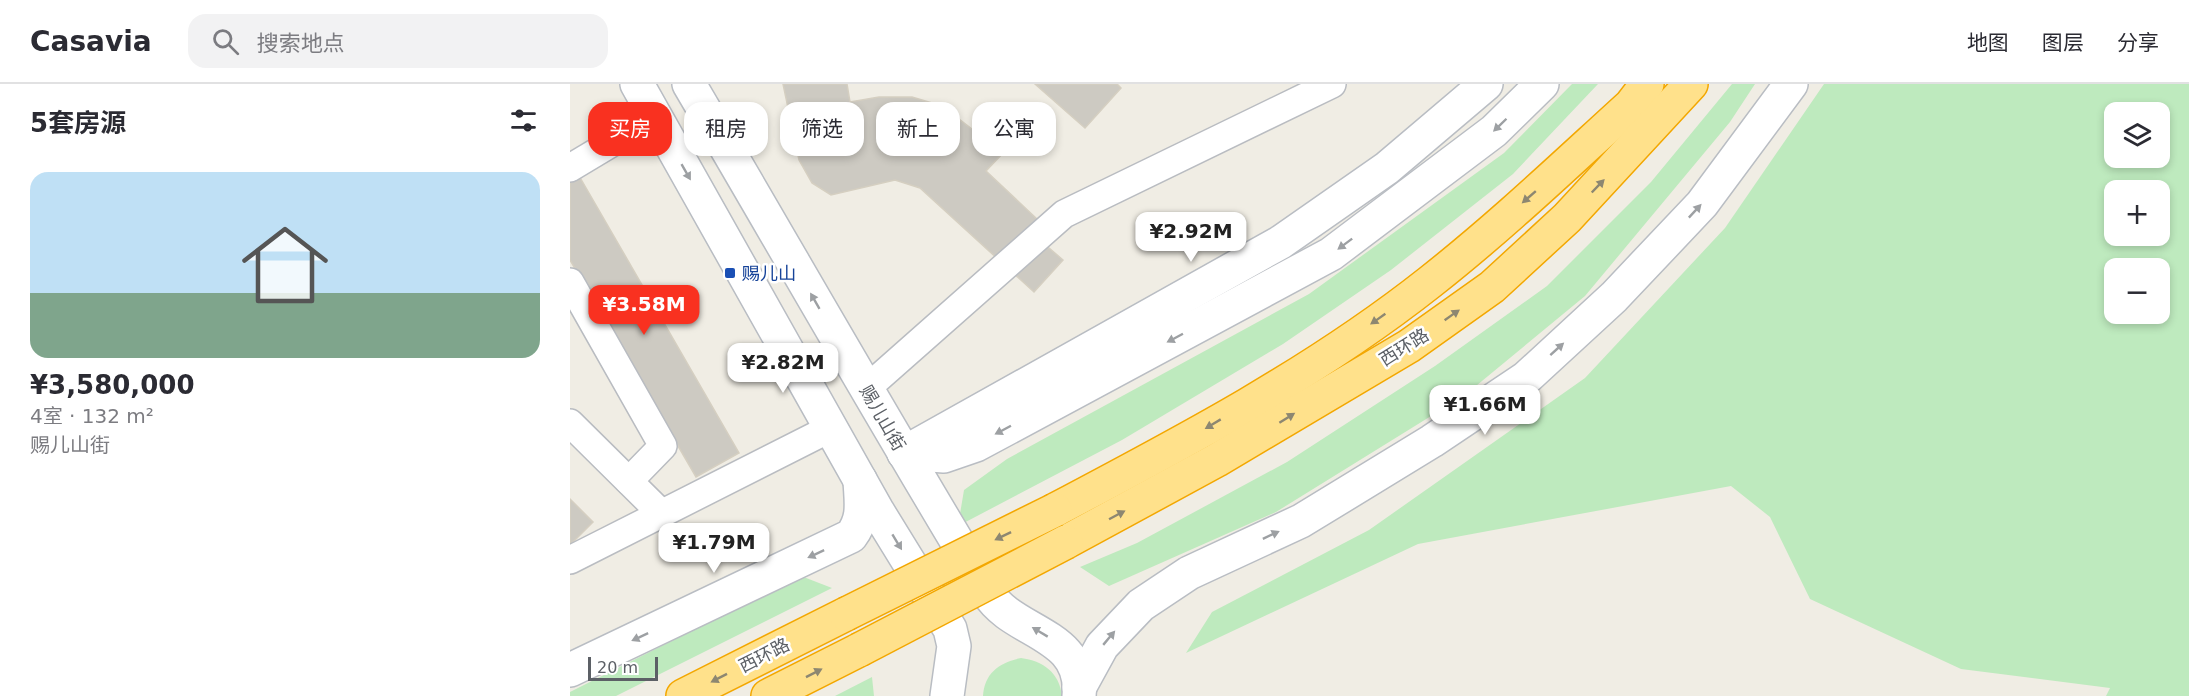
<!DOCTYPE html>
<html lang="zh">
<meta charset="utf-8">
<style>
body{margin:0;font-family:"DejaVu Sans","Noto Sans SC",sans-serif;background:#f2f2f3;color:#2b2b33;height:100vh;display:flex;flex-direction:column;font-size:22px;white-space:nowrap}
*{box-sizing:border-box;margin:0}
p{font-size:20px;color:#7c7c81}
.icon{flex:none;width:33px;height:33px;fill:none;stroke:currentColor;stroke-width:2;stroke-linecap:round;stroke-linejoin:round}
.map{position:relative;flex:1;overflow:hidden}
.panel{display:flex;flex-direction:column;background:#fff;width:570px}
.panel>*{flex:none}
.top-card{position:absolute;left:18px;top:18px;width:570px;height:54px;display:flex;gap:12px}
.fabs{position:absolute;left:1534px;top:18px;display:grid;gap:12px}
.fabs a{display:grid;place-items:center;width:66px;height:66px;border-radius:12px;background:#fff;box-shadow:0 3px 9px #0003;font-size:30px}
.scale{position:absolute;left:18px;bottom:15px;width:70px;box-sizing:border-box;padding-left:6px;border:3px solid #5c6066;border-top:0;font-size:16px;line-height:21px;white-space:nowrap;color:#5c6066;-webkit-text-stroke:4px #fff;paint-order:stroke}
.price{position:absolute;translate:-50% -51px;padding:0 14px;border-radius:12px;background:#fff;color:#222;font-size:20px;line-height:39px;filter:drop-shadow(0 2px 3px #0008)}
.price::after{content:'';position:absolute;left:50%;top:36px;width:18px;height:14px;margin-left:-9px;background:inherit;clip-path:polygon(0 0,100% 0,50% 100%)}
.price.on{background:#f93120;color:#fff}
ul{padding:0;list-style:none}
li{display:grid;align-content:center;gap:12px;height:318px;padding:0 30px}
li span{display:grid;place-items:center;height:186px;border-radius:18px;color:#555}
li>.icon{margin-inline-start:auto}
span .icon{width:108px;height:108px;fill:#fffc;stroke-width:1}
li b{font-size:26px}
h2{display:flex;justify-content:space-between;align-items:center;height:72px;padding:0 30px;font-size:26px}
.tag{padding:0 21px;border-radius:18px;background:#fff;box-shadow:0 3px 9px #0003;font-size:21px;line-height:54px}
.tag.on{background:#f93120;color:#fff}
header{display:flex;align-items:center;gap:36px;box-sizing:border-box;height:84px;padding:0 30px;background:#fff;border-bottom:2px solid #e1e1e2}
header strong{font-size:28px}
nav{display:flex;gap:33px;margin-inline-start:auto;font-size:21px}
.search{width:420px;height:54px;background:#f2f2f3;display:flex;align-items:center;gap:15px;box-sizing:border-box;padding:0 21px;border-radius:18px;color:#7c7c81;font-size:22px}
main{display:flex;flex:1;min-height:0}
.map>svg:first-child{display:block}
</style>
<header>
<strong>Casavia</strong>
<div class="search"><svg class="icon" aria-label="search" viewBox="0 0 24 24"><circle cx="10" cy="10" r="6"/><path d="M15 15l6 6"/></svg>搜索地点</div>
<nav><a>地图</a><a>图层</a><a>分享</a></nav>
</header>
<main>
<section class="panel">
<h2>5套房源<svg class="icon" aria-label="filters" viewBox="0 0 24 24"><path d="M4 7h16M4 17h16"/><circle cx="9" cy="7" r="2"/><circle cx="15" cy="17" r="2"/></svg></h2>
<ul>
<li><span style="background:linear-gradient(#bfe0f5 65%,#7fa58c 0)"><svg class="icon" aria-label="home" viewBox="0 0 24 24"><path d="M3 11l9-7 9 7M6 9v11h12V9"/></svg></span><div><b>¥3,580,000</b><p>4室 · 132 m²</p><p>赐儿山街</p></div></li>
</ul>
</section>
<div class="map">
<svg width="1619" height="612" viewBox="0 0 1619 612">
<rect width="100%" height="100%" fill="#f0ede4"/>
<g fill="#beeabe" fill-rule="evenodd">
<polygon points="1002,0 1028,0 943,90 821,186 713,260 552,356 388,442 394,406 437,375 739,210 934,69"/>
<polygon points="1162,0 1185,0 1160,38 1015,212 895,311 706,428 539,502 510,483 567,459 717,378 865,282 977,202 1081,98"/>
<path d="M1254,0H1619V612H1536L1540,604L1391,585L1240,515L1200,433L1161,402L848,460L616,569L642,528L799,446L1015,294L1155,144ZM1545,28H1590V74H1545ZM1545,106H1590V152H1545ZM1545,184H1590V230H1545Z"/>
<polygon points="231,492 262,504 46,612 0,612 0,608"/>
<path d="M451,574C473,577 489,588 492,612H413C414,589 430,578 451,574Z"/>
<polygon points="302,593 304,612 265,612"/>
</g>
<g fill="#cdcac2" stroke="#d5cfc1" stroke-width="1.5">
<polygon points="213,0 277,0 280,18 309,13 342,13 372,22 433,69 416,87 468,136 458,146 493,176 464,208 350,104 325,96 261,111 242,99 229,76"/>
<polygon points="465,0 547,0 551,4 515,44"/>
<polygon points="8,90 169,369 126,393 0,176 0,94"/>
<polygon points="0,415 23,438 0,461"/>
</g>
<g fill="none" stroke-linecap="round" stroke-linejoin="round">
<g stroke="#b9bcc1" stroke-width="30">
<g id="street">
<polyline points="0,84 85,33"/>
<polyline points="0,198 93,362 59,397"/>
<polyline points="296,305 494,130 762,0"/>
<polyline points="0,339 92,430"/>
<polyline points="0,476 261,344"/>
</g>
</g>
<g stroke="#b9bdc3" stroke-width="36">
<g id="secondary">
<polyline points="67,0 308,428 380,545 384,562 377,612"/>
<path d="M119,0C219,170 316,341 418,509C443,550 515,549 509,612"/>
<polyline points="334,369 374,372 406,361 761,170 924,47 972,0"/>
<polyline points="334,369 711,158 817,84 916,0"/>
<path d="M0,586L281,452C295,434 291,418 290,396"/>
<polyline points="509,604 532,562 571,521 619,489 731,437 862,357 956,294 1044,213 1132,120 1221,0"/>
</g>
</g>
<g stroke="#f3a700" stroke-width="36">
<g id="highway">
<path d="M485,426C614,358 745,289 860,198C930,143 995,81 1061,21L1077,0"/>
<polyline points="496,458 647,376 839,262 922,203 997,134 1121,0"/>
<polyline points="113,612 276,530"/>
<polyline points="198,612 289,566"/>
</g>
</g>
<use href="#street" stroke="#fff" stroke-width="27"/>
<use href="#secondary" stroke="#fff" stroke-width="33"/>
<use href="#highway" stroke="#ffe18b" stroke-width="33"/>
<g stroke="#f3a700" stroke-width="36" stroke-linecap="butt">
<g id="highway-bridge">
<polyline points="276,530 485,426"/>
<polyline points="289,566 496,458"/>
</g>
</g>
<use href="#highway-bridge" stroke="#ffe18b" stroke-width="33"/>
</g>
<defs><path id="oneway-solid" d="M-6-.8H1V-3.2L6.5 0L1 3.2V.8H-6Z" transform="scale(1.5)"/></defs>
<g fill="#9da0a3">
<use href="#oneway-solid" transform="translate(930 41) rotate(136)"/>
<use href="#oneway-solid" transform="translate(116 88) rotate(60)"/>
<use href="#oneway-solid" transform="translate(1125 127) rotate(-47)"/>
<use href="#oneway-solid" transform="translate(775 160) rotate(143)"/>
<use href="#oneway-solid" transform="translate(245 217) rotate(-120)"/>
<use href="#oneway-solid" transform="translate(605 254) rotate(152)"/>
<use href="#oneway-solid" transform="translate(987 265) rotate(-42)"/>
<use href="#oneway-solid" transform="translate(433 346) rotate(152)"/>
<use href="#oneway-solid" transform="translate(701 451) rotate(-25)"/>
<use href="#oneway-solid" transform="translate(327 458) rotate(59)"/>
<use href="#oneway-solid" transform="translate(246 470) rotate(155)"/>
<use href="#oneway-solid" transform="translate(470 548) rotate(-149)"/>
<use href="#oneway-solid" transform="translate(70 553) rotate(155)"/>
<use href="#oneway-solid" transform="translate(539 554) rotate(-50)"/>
</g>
<g fill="#8d8771">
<use href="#oneway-solid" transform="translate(1028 102) rotate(-46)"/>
<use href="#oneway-solid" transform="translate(959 113) rotate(139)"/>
<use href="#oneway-solid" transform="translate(882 231) rotate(-35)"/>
<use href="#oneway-solid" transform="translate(808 235) rotate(145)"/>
<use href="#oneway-solid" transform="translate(717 334) rotate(-32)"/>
<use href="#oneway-solid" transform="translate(643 340) rotate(149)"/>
<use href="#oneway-solid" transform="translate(547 431) rotate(-28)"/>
<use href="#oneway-solid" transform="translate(433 452) rotate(154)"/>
<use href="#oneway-solid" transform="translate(244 589) rotate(-27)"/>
<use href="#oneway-solid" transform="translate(149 594) rotate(153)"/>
</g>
<rect fill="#1a4fb4" stroke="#fff" stroke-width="2" x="154" y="183" width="12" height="12" rx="3"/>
<g text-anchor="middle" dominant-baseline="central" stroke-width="5" stroke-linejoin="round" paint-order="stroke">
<g font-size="18" fill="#164399" stroke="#fff" text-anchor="start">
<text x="172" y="189">赐儿山</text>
</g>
<g font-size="18" fill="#5c6066" stroke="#fff">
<text transform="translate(834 263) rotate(-32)">西环路</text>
<text transform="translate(313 334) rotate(60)">赐儿山街</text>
<text transform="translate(194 571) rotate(-27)">西环路</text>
</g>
</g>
</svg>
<div class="fabs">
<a><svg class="icon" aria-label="layers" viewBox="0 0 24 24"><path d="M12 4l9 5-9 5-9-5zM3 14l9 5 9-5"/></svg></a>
<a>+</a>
<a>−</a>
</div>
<div class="scale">20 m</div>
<b class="price" style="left:621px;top:179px">¥2.92M</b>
<b class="price on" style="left:74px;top:252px">¥3.58M</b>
<b class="price" style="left:213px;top:310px">¥2.82M</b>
<b class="price" style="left:915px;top:352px">¥1.66M</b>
<b class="price" style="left:144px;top:490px">¥1.79M</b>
<div class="top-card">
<a class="tag on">买房</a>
<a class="tag">租房</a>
<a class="tag">筛选</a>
<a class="tag">新上</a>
<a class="tag">公寓</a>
</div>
</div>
</main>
